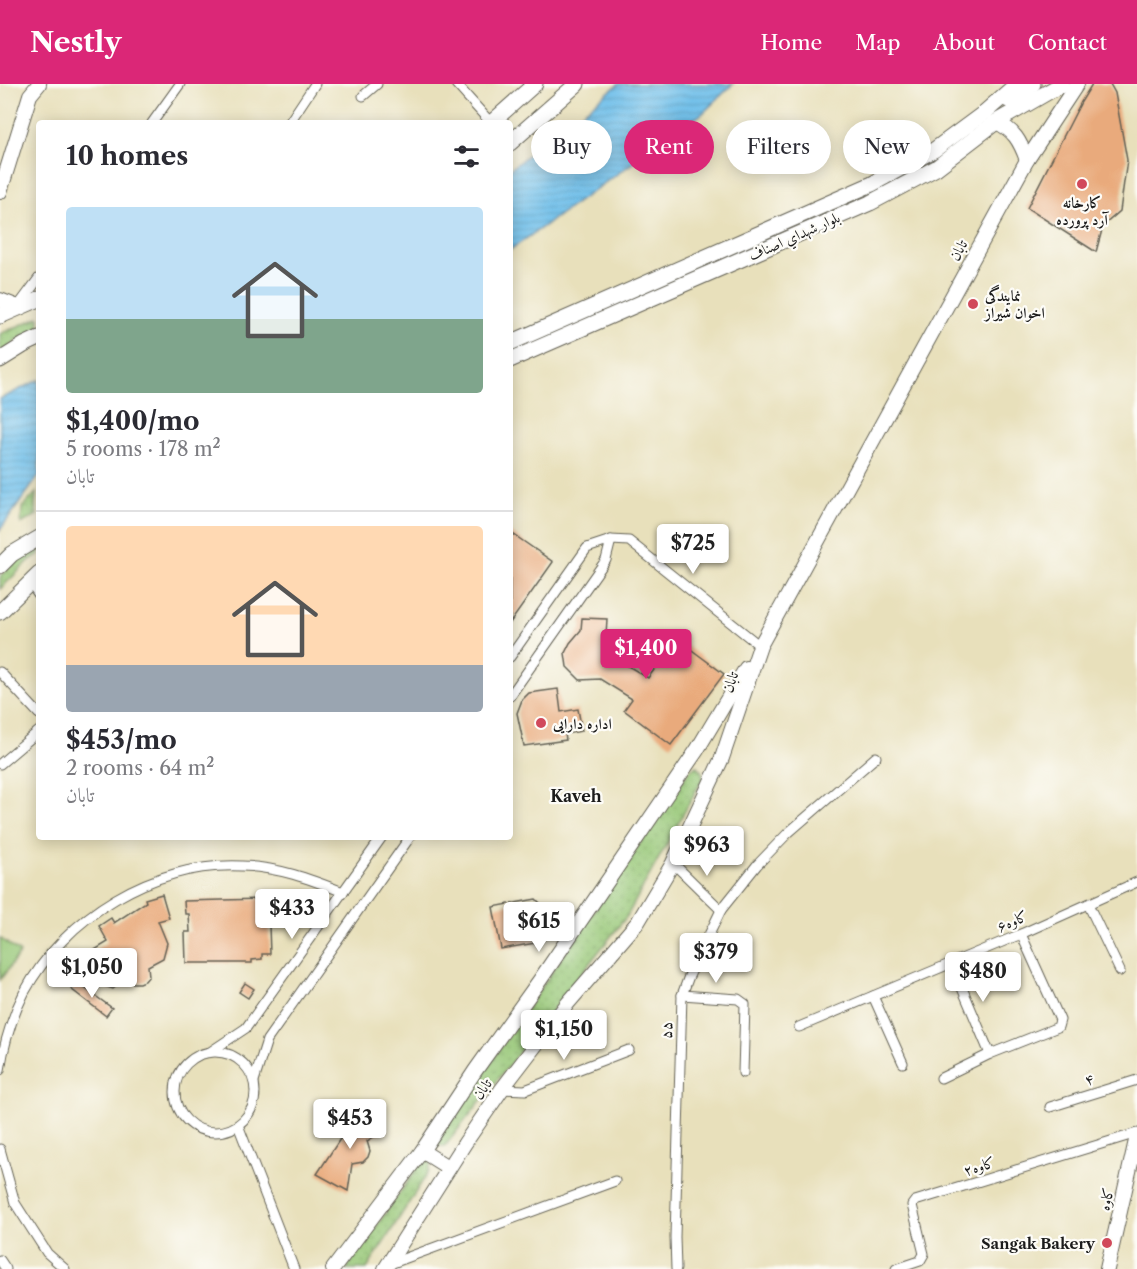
<!DOCTYPE html>
<meta charset="utf-8">
<style>
body{margin:0;font-family:"Libre Caslon Text",Amiri,serif;background:#f7f7f7;color:#2b2b33;height:100vh;display:flex;flex-direction:column;font-size:22px;white-space:nowrap}
*{box-sizing:border-box;margin:0}
p{font-size:20px;color:#7c7c81}
.icon{flex:none;width:33px;height:33px;fill:none;stroke:currentColor;stroke-width:2;stroke-linecap:round;stroke-linejoin:round}
.map{position:relative;flex:1;overflow:hidden}
.drawer{position:absolute;left:36px;top:36px;width:477px;height:720px;display:flex;flex-direction:column;background:#fff;border-radius:6px;box-shadow:0 3px 15px #0003}
.drawer>*{flex:none}
.guide{position:absolute;left:531px;top:36px;width:516px;height:54px;display:flex;gap:12px}
.price{position:absolute;translate:-50% -51px;padding:0 14px;border-radius:6px;background:#fff;color:#222;font-size:20px;line-height:39px;filter:drop-shadow(0 2px 3px #0008)}
.price::after{content:'';position:absolute;left:50%;top:36px;width:18px;height:14px;margin-left:-9px;background:inherit;clip-path:polygon(0 0,100% 0,50% 100%)}
.price.active{background:#db2777;color:#fff}
ul{padding:0;list-style:none}
li{display:grid;align-content:center;gap:12px;height:318px;padding:0 30px}
li+li{border-top:2px solid #e1e1e2}
li span{display:grid;place-items:center;height:186px;border-radius:6px;color:#555}
li>.icon{margin-inline-start:auto}
span .icon{width:108px;height:108px;fill:#fffc;stroke-width:1}
li b{font-size:26px}
h2{display:flex;justify-content:space-between;align-items:center;height:72px;padding:0 30px;font-size:26px}
.tag{padding:0 21px;border-radius:27px;background:#fff;box-shadow:0 3px 15px #0003;font-size:21px;line-height:54px}
.tag.active{background:#db2777;color:#fff}
header{display:flex;align-items:center;gap:36px;box-sizing:border-box;height:84px;padding:0 30px;background:#db2777;color:#fff}
header strong{font-size:28px}
nav{display:flex;gap:33px;margin-inline-start:auto;font-size:21px}
.map>svg:first-child{display:block}
</style>
<header>
<strong>Nestly</strong>
<nav><a>Home</a><a>Map</a><a>About</a><a>Contact</a></nav>
</header>
<div class="map">
<svg width="1137" height="1185" viewBox="0 0 1137 1185">
<defs>
<pattern id="grass-dots" width="8" height="8" patternUnits="userSpaceOnUse" patternTransform="scale(1.5)"><rect width="8" height="8" fill="#97c777"/><path d="M2 2h.1M6 6h.1" fill="none" stroke="#82aa66" stroke-width="1.8" stroke-linecap="round"/></pattern>
<pattern id="water-rules" width="6" height="5" patternUnits="userSpaceOnUse" patternTransform="scale(1.5)"><rect width="6" height="5" fill="#6fbfea"/><path d="M0 2.5h6" fill="none" stroke="#60a4c8"/></pattern>
</defs>
<rect width="100%" height="100%" fill="#fdfcf7"/>
<filter id="ink" filterUnits="userSpaceOnUse"><feTurbulence type="fractalNoise" baseFrequency=".0167" numOctaves="2"/><feDisplacementMap in="SourceGraphic" scale="12" xChannelSelector="R" yChannelSelector="G"/><feConvolveMatrix kernelMatrix="1 2 1 2 8 2 1 2 1" color-interpolation-filters="sRGB"/></filter>
<filter id="wash" filterUnits="userSpaceOnUse"><feTurbulence type="fractalNoise" baseFrequency=".008" numOctaves="4" result="noise"/><feDisplacementMap in="SourceGraphic" scale="24" xChannelSelector="R" yChannelSelector="G"/><feGaussianBlur stdDeviation="1.35" result="paint"/><feColorMatrix in="noise" values="0 0 0 0 0 0 0 0 0 0 0 0 0 0 0 0 0 1.4 0 .05"/><feComposite in="paint" operator="in"/></filter>
<g filter="url(#wash)">
<rect width="100%" height="100%" fill="#e8e0bb"/>
<g fill="url(#grass-dots)" stroke="#5a724a" stroke-width="1.5">
<polygon points="39,233 39,245 21,254 0,269 0,250"/>
<polygon points="36,409 35,423 37,431 21,440 22,424"/>
<polygon points="39,460 39,470 29,477 0,505 0,493 22,469"/>
<polygon points="697,682 702,688 703,694 627,832 445,1062 440,1062 436,1058 441,1051 690,686"/>
<polygon points="423,1076 428,1076 431,1078 429,1087 367,1185 346,1185"/>
</g>
<polygon fill="#97c777" stroke="#5a724a" stroke-width="1.5" points="0,854 20,869 0,896"/>
<g fill="url(#water-rules)" stroke="#466e83" stroke-width="1.5">
<polygon points="619,0 733,0 703,29 510,166 510,85"/>
<polygon points="39,296 39,392 0,446 0,315"/>
</g>
<g id="blocks">
<g fill="#e9aa7b">
<polygon points="1092,0 1110,0 1115,9 1127,76 1120,127 1103,142 1096,168 1027,124 1081,18"/>
<polygon points="510,448 553,478 510,539"/>
<polygon points="582,534 607,535 606,551 618,576 648,594 677,555 724,590 671,661 624,626 632,615 600,595 580,596 567,583 565,569 570,559 581,546"/>
<polygon points="558,605 561,628 578,625 582,647 565,650 566,656 524,662 517,629 522,616 529,609"/>
<polygon points="162,810 169,834 158,837 167,859 163,874 148,882 149,892 145,897 140,899 133,899 128,893 113,905 58,886 75,868 88,881 93,867 108,858 99,842 111,834 114,839 146,818 145,815"/>
<polygon points="262,815 263,841 269,841 270,870 262,870 262,875 252,876 252,879 186,879 185,848 190,848 189,830 185,830 184,817"/>
<polygon points="536,815 548,827 533,842 536,859 501,865 493,823"/>
<polygon points="76,898 112,924 106,932 71,905"/>
<polygon points="245,899 254,905 248,914 239,908"/>
<polygon points="359,1026 386,1045 367,1057 370,1067 368,1073 363,1078 352,1080 348,1107 317,1090"/>
</g>
</g>
</g>
<g filter="url(#ink)">
<use href="#blocks" fill-opacity="0" stroke="#636154" stroke-width="1.5"/>
<g fill="none" stroke-linecap="round" stroke-linejoin="round">
<g stroke="#636154" stroke-width="11">
<g id="street">
<polyline points="456,0 491,39"/>
<polyline points="363,12 377,0"/>
<polyline points="152,39 180,0"/>
<polyline points="289,39 315,0"/>
<polyline points="19,221 39,194"/>
<polyline points="30,499 39,512"/>
<polyline points="510,573 587,464 611,456 629,457 760,562"/>
<polyline points="0,588 39,630"/>
<polyline points="510,612 606,476 611,456"/>
<polyline points="0,680 39,647"/>
<polyline points="673,779 721,826"/>
<polyline points="1088,820 1120,887"/>
<polyline points="951,878 990,970"/>
<polyline points="682,911 738,915 745,920 743,989"/>
<polyline points="873,912 903,979"/>
<polyline points="799,943 1021,850 1137,798"/>
<circle cx="215" cy="1008" r="40"/>
<polyline points="210,968 246,944 382,753"/>
<path d="M0,986C4,960 12,933 24,909C65,832 154,778 242,782C278,783 310,795 343,808"/>
<polyline points="941,994 990,970 1058,943 1060,936 1021,850"/>
<polyline points="254,997 267,956 410,753"/>
<polyline points="502,1005 525,1006 629,966"/>
<polyline points="1050,1023 1137,996"/>
<polyline points="238,1041 294,1185"/>
<polyline points="0,1065 15,1119 47,1169 65,1185"/>
<polyline points="0,1176 6,1185"/>
<polyline points="387,1181 615,1097"/>
<polyline points="676,1185 675,1153 682,911 689,892 721,826 757,781 788,749 876,673"/>
<polyline points="896,1185 920,1177 924,1170 912,1121 915,1117 1137,1049"/>
</g>
</g>
<g stroke="#636154" stroke-width="16">
<g id="secondary">
<path d="M996,38C1014,46 1020,57 1027,76"/>
<polyline points="0,108 30,11 39,0"/>
<polyline points="0,216 18,223"/>
<polyline points="422,1067 449,1084"/>
<polyline points="333,1185 422,1067 475,987 540,896 697,666 746,584"/>
<polyline points="385,1185 465,1059 502,1005 568,919 638,838 673,779 722,674 760,562 1027,76 1077,0"/>
<polyline points="1107,1185 1137,1052"/>
</g>
</g>
<g stroke="#636154" stroke-width="17">
<g id="primary">
<polyline points="1008,16 1033,0"/>
<polyline points="491,39 535,0"/>
<polyline points="510,59 577,0"/>
<polyline points="0,232 39,215"/>
<polyline points="510,259 872,100 934,66 984,29 1017,0"/>
<polyline points="0,276 24,261 39,254"/>
<polyline points="510,276 870,119 936,84 996,38 1062,0"/>
<polyline points="0,482 12,470 39,454"/>
<polyline points="0,528 39,490"/>
</g>
</g>
<use href="#street" stroke="#fff" stroke-width="9"/>
<use href="#secondary" stroke="#fff" stroke-width="14"/>
<use href="#primary" stroke="#fff" stroke-width="15"/>
</g>
</g>
<g fill="#d1495b" stroke="#fdfcf7" stroke-width="2">
<circle cx="1082" cy="100" r="6"/>
<circle cx="973" cy="220" r="6"/>
<circle cx="541" cy="639" r="6"/>
<circle cx="1107" cy="1159" r="6"/>
</g>
<g text-anchor="middle" dominant-baseline="central" stroke-width="4.5" stroke-linejoin="round" paint-order="stroke">
<g font-size="15" font-weight="bold" fill="#1c1c1c" stroke="#fdfcf7" text-anchor="start">
<text x="1082" y="118" text-anchor="middle">کارخانه<tspan x="1082" dy="17">آرد پرورده</tspan></text>
<text x="985" y="211">نمایندگی<tspan x="985" dy="17">اخوان شیراز</tspan></text>
<text x="553" y="639">اداره دارایی</text>
<text x="1095" y="1159" text-anchor="end">Sangak Bakery</text>
</g>
<g font-size="15" fill="#1c1c1c" stroke="#fdfcf7">
<text transform="translate(794 152) rotate(-24)">بلوار شهداي اصناف</text>
<text transform="translate(958 166) rotate(-61)">تابان</text>
<text transform="translate(730 598) rotate(-71)">تابان</text>
<text transform="translate(1012 837) rotate(-23)">کاوه۶</text>
<text transform="translate(666 946) rotate(-88)">۵۵</text>
<text transform="translate(1089 995) rotate(-18)">۴</text>
<text transform="translate(482 1005) rotate(-55)">تابان</text>
<text transform="translate(979 1082) rotate(-17)">کاوه۲</text>
<text transform="translate(1106 1115) rotate(-77)">کاوه</text>
</g>
<g font-size="16" font-weight="bold" fill="#1c1c1c" stroke="#fdfcf7">
<text x="576" y="712">Kaveh</text>
</g>
</g>
</svg>
<b class="price" style="left:693px;top:491px">$725</b>
<b class="price active" style="left:646px;top:596px">$1,400</b>
<b class="price" style="left:707px;top:793px">$963</b>
<b class="price" style="left:292px;top:856px">$433</b>
<b class="price" style="left:539px;top:869px">$615</b>
<b class="price" style="left:716px;top:900px">$379</b>
<b class="price" style="left:92px;top:915px">$1,050</b>
<b class="price" style="left:983px;top:919px">$480</b>
<b class="price" style="left:564px;top:977px">$1,150</b>
<b class="price" style="left:350px;top:1066px">$453</b>
<div class="guide">
<a class="tag">Buy</a>
<a class="tag active">Rent</a>
<a class="tag">Filters</a>
<a class="tag">New</a>
</div>
<section class="drawer">
<h2>10 homes<svg class="icon" aria-label="filters" viewBox="0 0 24 24"><path d="M4 7h16M4 17h16"/><circle cx="9" cy="7" r="2"/><circle cx="15" cy="17" r="2"/></svg></h2>
<ul>
<li><span style="background:linear-gradient(#bfe0f5 60%,#7fa58c 0)"><svg class="icon" aria-label="home" viewBox="0 0 24 24"><path d="M3 11l9-7 9 7M6 9v11h12V9"/></svg></span><div><b>$1,400/mo</b><p>5 rooms · 178 m²</p><p>تابان</p></div></li>
<li><span style="background:linear-gradient(#ffd9b3 75%,#9aa5b1 0)"><svg class="icon" aria-label="home" viewBox="0 0 24 24"><path d="M3 11l9-7 9 7M6 9v11h12V9"/></svg></span><div><b>$453/mo</b><p>2 rooms · 64 m²</p><p>تابان</p></div></li>
</ul>
</section>
</div>
